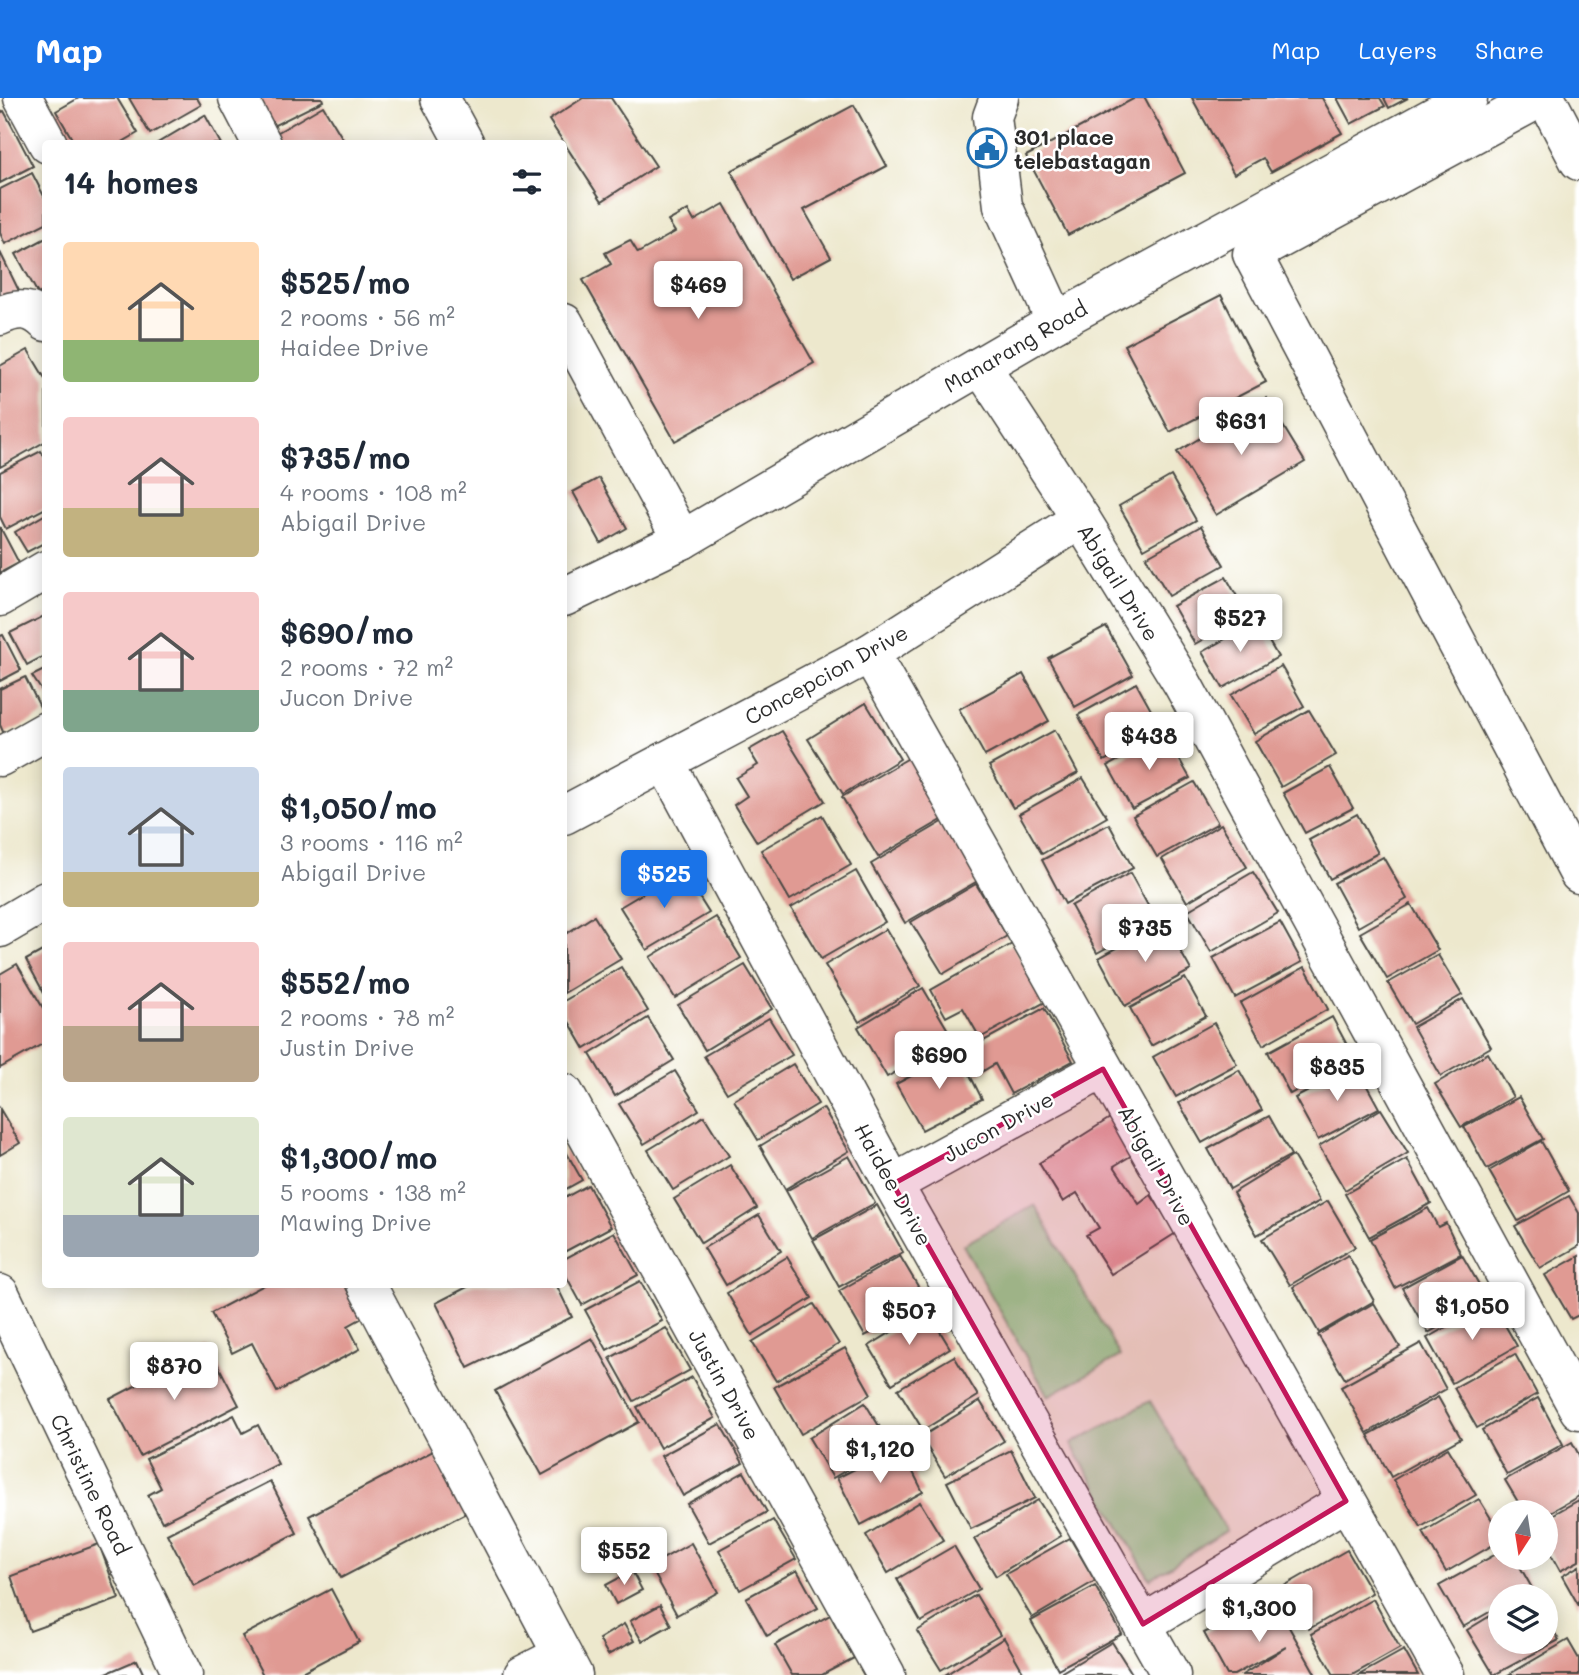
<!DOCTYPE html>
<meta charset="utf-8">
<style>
body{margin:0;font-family:Mali,sans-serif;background:#f6f6f7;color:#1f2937;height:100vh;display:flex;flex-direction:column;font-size:26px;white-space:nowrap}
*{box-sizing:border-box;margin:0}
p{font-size:23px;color:#747a83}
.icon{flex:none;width:38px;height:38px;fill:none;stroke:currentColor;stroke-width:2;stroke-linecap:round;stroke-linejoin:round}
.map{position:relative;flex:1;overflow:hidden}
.details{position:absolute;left:42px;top:42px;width:525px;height:1148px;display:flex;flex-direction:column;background:#fff;border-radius:7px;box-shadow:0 4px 18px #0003}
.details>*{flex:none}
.needle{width:46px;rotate:192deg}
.tools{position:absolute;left:1488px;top:1402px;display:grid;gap:14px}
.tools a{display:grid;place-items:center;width:70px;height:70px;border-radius:50%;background:#fff;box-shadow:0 4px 18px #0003;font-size:35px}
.price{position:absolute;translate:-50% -60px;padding:0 16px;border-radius:7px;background:#fff;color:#222;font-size:23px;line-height:46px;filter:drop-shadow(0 2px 4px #0008)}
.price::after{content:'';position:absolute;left:50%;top:42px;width:21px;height:16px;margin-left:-10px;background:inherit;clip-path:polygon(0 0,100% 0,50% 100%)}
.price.active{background:#1a73e8;color:#fff}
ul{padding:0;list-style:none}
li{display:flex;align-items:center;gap:21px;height:175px;padding:0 21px}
li span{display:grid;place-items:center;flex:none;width:196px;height:140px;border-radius:7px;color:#555}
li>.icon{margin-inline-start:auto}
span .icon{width:84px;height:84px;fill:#fffc;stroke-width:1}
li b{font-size:30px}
h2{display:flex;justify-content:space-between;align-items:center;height:84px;padding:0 21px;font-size:30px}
header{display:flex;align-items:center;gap:42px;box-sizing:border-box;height:98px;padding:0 35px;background:#1a73e8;color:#fff}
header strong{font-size:33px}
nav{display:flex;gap:38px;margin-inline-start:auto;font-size:24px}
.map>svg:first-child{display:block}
</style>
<header>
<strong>Map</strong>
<nav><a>Map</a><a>Layers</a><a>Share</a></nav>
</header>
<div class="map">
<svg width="1579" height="1577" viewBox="0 0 1579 1577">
<rect width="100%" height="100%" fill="#fff"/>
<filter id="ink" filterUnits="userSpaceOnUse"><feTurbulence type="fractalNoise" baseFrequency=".0143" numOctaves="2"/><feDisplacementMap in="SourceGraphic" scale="14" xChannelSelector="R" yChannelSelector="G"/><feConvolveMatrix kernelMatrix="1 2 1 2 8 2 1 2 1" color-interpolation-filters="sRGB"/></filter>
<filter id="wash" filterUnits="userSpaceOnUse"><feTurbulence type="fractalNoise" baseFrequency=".00686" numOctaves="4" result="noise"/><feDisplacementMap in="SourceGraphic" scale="28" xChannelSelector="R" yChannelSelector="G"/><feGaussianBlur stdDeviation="1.57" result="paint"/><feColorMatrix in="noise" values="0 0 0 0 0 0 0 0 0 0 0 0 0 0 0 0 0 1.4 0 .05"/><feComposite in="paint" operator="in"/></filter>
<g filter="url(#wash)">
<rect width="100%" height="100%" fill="#ede8cd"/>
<g fill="#95da93" stroke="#60825f" stroke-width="2">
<polygon points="1035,1107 1120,1258 1048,1298 963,1147"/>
<polygon points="1150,1303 1226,1433 1150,1481 1071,1346"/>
</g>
<g id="blocks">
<g fill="#e09a93">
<polygon points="79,0 117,0 138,35 119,46 75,46 56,13"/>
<polygon points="129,0 197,0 201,7 150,36"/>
<polygon points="247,0 322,0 323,3 263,33"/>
<polygon points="583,0 611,0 656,68 602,103 549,22"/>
<polygon points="1135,0 1145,0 1185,75 1068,137 1026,58"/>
<polygon points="1192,0 1322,0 1342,35 1271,74 1263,60 1234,76"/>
<polygon points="1337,0 1380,0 1385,8 1351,26"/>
<polygon points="1384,0 1408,0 1389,10"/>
<polygon points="854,7 887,68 804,112 831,159 790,181 731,73"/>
<polygon points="323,8 346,46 272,46 268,40"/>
<polygon points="4,13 33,68 0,85 0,15"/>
<polygon points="205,17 221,46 156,46"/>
<polygon points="32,75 46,102 46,125 5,146 0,135 0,91"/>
<polygon points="724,106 814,265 675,343 583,182 611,166 605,155 630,142 638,155 675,134 668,123 688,112 694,123"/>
<polygon points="46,140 46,192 38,196 16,156"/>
<polygon points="0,154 19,193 0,202"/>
<polygon points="1221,197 1266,284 1170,334 1124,247"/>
<polygon points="28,252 46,282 46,343 0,369 0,268"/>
<polygon points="1266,300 1305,364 1216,417 1177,354"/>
<polygon points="41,353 46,362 46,410 6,431 0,419 0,374"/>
<polygon points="1171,378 1196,422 1144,451 1119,408"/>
<polygon points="599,380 627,430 601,445 573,394"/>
<polygon points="46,416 46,444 27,454 15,434"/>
<polygon points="1201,428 1224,467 1169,498 1146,459"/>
<polygon points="0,429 19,465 0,475"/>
<polygon points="1226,479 1247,516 1195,546 1173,508"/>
<polygon points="46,517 46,557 27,567 10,535"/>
<polygon points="1257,523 1278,559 1223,590 1202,554"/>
<polygon points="1106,529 1133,577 1075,609 1048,560"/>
<polygon points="3,537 21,572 0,583 0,538"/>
<polygon points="1281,568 1304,608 1254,636 1231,597"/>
<polygon points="46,571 46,599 32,578"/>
<polygon points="1023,576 1049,623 985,658 959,611"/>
<polygon points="25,579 44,617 4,636 0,627 0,591"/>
<polygon points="1136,585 1162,632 1104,663 1078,617"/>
<polygon points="866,605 900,661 843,696 808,641"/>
<polygon points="1309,612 1336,657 1281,689 1255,643"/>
<polygon points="1055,632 1078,675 1013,710 989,668"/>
<polygon points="782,633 825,703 757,744 734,707 747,698 736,680 758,667 749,652"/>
<polygon points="1165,636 1190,680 1132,711 1108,668"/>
<polygon points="912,658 947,719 878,759 842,699"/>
<polygon points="1330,669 1353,710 1305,735 1283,695"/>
<polygon points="1083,680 1107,719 1042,756 1019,716"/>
<polygon points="1194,684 1218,725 1157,759 1133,718"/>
<polygon points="1357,716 1378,755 1330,781 1309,742"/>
<polygon points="822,717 851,767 790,802 761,752"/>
<polygon points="946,722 981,781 905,825 871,766"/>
<polygon points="1109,726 1133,770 1065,806 1042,762"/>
<polygon points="1221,726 1247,769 1187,804 1162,761"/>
<polygon points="1383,759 1407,801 1358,829 1334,785"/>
<polygon points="682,772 709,815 647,852 620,809"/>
<polygon points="856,773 885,824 821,861 791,810"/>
<polygon points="1253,774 1278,815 1211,854 1187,813"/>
<polygon points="1130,775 1156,822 1097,855 1071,808"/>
<polygon points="976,786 1007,838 943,876 911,824"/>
<polygon points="1411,806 1438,852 1387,881 1360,835"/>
<polygon points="594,818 621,861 564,895 564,837"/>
<polygon points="716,819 741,860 675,900 650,859"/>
<polygon points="1164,824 1191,872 1125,908 1099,860"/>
<polygon points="1280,824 1302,864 1235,900 1213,860"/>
<polygon points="886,831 920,888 859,924 825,867"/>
<polygon points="1012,846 1045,904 980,940 963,910 946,919 931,892"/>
<polygon points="46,851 46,899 26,862"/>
<polygon points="1438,857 1462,897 1412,926 1388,885"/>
<polygon points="17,866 46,915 46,944 0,970 0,876"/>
<polygon points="745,867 772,911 705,952 678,907"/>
<polygon points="621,869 648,913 585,951 564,915 564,903"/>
<polygon points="1305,869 1328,911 1263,947 1240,905"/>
<polygon points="1185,880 1206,918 1151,948 1130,910"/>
<polygon points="923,890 955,944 934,956 936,961 912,974 908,967 887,979 858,929"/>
<polygon points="1463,901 1491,949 1441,978 1413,929"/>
<polygon points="1044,910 1073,963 1011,996 995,966 978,976 965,953"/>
<polygon points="1332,919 1354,960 1290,996 1268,954"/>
<polygon points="648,920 674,962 615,998 590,956"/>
<polygon points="769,920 792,957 727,995 704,958"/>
<polygon points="1214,925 1237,966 1176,999 1153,959"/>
<polygon points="958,953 982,1001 922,1032 896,986"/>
<polygon points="1488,955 1513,999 1461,1029 1435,986"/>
<polygon points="793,966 818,1006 758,1042 734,1002"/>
<polygon points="1356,968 1379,1010 1318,1042 1295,1000"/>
<polygon points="1239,972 1262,1012 1202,1045 1179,1005"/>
<polygon points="675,973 699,1012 644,1046 619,1006"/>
<polygon points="1519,999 1543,1041 1487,1071 1464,1029"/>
<polygon points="823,1010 849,1053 785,1091 760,1048"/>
<polygon points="0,1011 20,1045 0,1057"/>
<polygon points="1381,1011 1408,1055 1345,1092 1319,1048"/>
<polygon points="704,1018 729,1058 673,1092 648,1052"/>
<polygon points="1269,1018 1291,1057 1230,1091 1208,1051"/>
<polygon points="1110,1020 1134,1056 1114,1068 1139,1106 1151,1097 1176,1135 1111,1176 1086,1137 1099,1130 1077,1095 1063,1104 1039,1065"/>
<polygon points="1541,1043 1569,1093 1518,1123 1489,1073"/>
<polygon points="564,1050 582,1082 564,1092"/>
<polygon points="849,1058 875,1105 812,1140 786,1093"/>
<polygon points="1293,1058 1320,1103 1257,1137 1233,1095"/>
<polygon points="1407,1061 1431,1105 1369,1139 1345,1096"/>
<polygon points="730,1067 757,1110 701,1145 674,1101"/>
<polygon points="588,1087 611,1129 564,1154 564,1100"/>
<polygon points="1569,1098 1579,1115 1579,1148 1540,1170 1515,1128"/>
<polygon points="1328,1103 1355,1149 1290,1187 1262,1141"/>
<polygon points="877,1107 903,1154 839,1189 813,1142"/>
<polygon points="1428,1110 1438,1129 1446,1125 1461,1156 1395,1190 1370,1141"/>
<polygon points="759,1117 781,1153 726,1187 704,1150"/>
<polygon points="614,1134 638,1177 582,1207 564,1174 564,1161"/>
<polygon points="1348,1157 1374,1203 1319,1235 1293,1189"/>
<polygon points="1462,1157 1488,1202 1428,1235 1402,1190"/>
<polygon points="900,1158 928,1205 865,1238 839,1193"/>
<polygon points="1579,1158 1579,1217 1571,1221 1545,1177"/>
<polygon points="787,1159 812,1200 752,1237 727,1195"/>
<polygon points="640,1183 662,1223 607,1252 585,1212"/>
<polygon points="266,1186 344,1186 362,1220 348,1228 360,1251 277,1294 252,1245 232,1255 211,1215"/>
<polygon points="473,1186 556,1186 572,1219 468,1270 436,1205"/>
<polygon points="1491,1203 1517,1248 1452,1285 1427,1240"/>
<polygon points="1374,1205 1400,1249 1345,1281 1318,1237"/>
<polygon points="814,1206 839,1246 776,1283 752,1244"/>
<polygon points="927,1212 950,1250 892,1286 869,1248"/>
<polygon points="666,1230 690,1272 634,1303 610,1260"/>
<polygon points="592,1240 639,1324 542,1377 495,1293"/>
<polygon points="1421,1245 1446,1291 1367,1335 1341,1289"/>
<polygon points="209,1250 239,1307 140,1358 110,1301"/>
<polygon points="845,1250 871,1296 801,1336 774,1289"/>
<polygon points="1515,1256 1537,1296 1477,1330 1454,1290"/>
<polygon points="954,1258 978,1298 923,1332 898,1291"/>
<polygon points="692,1279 715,1320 660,1350 637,1309"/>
<polygon points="1438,1299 1461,1340 1391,1379 1368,1337"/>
<polygon points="1538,1300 1563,1346 1507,1377 1482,1332"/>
<polygon points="980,1303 1004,1343 945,1378 921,1339"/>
<polygon points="865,1305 890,1346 833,1380 809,1340"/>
<polygon points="234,1317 243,1335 258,1327 278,1366 162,1424 148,1397 161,1390 146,1361"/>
<polygon points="720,1326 743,1365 683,1398 661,1358"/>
<polygon points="1572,1344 1579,1357 1579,1398 1545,1417 1545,1414 1524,1414 1505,1382"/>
<polygon points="900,1348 923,1394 861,1427 837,1380"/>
<polygon points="1448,1350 1476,1397 1421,1429 1393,1382"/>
<polygon points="1011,1352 1035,1400 971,1431 947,1384"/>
<polygon points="433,1353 466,1415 341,1480 309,1418"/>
<polygon points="744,1374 767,1414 709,1445 687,1406"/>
<polygon points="270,1383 297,1435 194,1488 167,1436"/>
<polygon points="1479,1401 1500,1435 1500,1443 1446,1474 1423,1434"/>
<polygon points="1038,1402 1061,1438 996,1478 974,1441"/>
<polygon points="1579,1402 1579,1463 1560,1473 1545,1446 1545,1421"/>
<polygon points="920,1404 943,1442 888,1475 866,1437"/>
<polygon points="773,1422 796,1461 740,1492 719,1452"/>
<polygon points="1070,1440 1095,1483 1032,1520 1006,1476"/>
<polygon points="691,1445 718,1494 677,1517 650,1468"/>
<polygon points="99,1446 119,1501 30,1533 11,1478"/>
<polygon points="954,1448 979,1491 921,1524 897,1481"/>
<polygon points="1347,1452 1372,1495 1309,1531 1284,1488"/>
<polygon points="1500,1454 1500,1460 1515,1460 1532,1490 1518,1498 1500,1498 1500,1508 1463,1529 1439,1488"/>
<polygon points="1579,1468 1579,1508 1562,1478"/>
<polygon points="797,1472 818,1510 767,1538 746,1500"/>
<polygon points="632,1473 642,1492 616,1506 606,1487"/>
<polygon points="1095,1488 1122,1536 1058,1571 1031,1523"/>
<polygon points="331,1491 359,1544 296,1577 263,1577 242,1538"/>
<polygon points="976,1497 1000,1537 941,1572 917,1533"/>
<polygon points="1272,1499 1316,1577 1242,1577 1286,1549 1234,1577 1227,1577 1204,1535"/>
<polygon points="1373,1501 1400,1550 1352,1577 1334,1577 1311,1536"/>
<polygon points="660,1507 671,1527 642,1543 630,1523"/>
<polygon points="1500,1512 1500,1544 1545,1544 1545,1518 1559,1542 1494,1577 1467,1532"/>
<polygon points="830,1517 854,1560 822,1577 792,1577 775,1547"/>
<polygon points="624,1526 634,1543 608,1557 599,1541"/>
<polygon points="1004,1540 1025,1577 945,1577"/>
<polygon points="1568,1542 1579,1561 1579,1577 1508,1577"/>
<polygon points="1112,1544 1133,1577 1057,1577"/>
<polygon points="1404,1552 1418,1577 1359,1577"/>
<polygon points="137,1562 144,1577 102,1577"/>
</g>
</g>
</g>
<g filter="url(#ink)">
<use href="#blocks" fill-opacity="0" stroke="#484743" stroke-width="2"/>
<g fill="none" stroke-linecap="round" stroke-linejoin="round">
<g stroke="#484743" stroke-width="41">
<g id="street">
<polyline points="23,0 48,46"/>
<polyline points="238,0 262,46"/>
<polyline points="440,0 465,46"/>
<polyline points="999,0 992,19 1003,108 1056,224"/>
<polyline points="1540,0 1252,156 1579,776"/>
<polyline points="1546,0 1579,63"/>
<path d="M0,218C17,209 32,210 46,224"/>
<polyline points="564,225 682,442"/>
<polyline points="981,268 1081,421 1182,585 1579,1312"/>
<polyline points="0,499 46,472"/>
<polyline points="564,499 682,442 1056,224 1468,0"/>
<polyline points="870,555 1445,1577"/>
<polyline points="0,659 46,633"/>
<polyline points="665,664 893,1086 1171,1577"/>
<polyline points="564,717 870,555 1081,421"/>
<polyline points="0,830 46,803"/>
<polyline points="564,995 886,1577"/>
<polyline points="893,1086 1103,971"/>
<polyline points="366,1186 573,1577"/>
<polyline points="0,1196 183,1577"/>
<polyline points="1143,1526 1346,1403"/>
<polyline points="523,1577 562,1557"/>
</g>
</g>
<use href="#street" stroke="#fff" stroke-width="38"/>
</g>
</g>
<path fill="#c2185b" fill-opacity="0.2" stroke="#c2185b" stroke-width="5" stroke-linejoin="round" d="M1103,971L1346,1403L1143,1526L893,1086Z"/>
<defs>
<g id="civic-ring" transform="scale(2.0125)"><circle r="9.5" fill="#fff" stroke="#1f6fb2" stroke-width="1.5"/><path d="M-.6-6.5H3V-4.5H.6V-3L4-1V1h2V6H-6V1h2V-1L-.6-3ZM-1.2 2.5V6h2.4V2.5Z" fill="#1f6fb2"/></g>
</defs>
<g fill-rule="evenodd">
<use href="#civic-ring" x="987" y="50"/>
</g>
<g text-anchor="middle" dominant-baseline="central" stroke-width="5" stroke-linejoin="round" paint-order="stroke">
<g font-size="21" font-weight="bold" fill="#2b2b2b" stroke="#fff" text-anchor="start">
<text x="1014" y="38">301 place<tspan x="1014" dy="24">telebastagan</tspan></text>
</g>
<g font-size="21" fill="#2b2b2b" stroke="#fff">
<text transform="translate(1015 248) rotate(-30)">Manarang Road</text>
<text transform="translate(1119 484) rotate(58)">Abigail Drive</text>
<text transform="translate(826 576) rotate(-29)">Concepcion Drive</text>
<text transform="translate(998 1028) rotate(-29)">Jucon Drive</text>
<text transform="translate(1157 1067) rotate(61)">Abigail Drive</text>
<text transform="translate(894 1086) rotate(61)">Haidee Drive</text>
<text transform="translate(725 1286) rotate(61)">Justin Drive</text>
<text transform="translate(91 1386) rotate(64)">Christine Road</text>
</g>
</g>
</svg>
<div class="tools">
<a><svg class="needle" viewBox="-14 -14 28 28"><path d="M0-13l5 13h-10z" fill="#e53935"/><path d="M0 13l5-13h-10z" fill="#747a83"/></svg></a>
<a><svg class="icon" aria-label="layers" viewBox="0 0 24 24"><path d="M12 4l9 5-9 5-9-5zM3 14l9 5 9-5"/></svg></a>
</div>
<b class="price" style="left:698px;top:223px">$469</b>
<b class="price" style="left:1241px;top:359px">$631</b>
<b class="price" style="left:1240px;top:556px">$527</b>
<b class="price" style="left:1149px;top:674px">$438</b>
<b class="price active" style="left:664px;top:812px">$525</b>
<b class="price" style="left:1145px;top:866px">$735</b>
<b class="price" style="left:939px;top:993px">$690</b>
<b class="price" style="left:1337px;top:1005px">$835</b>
<b class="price" style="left:1472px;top:1244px">$1,050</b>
<b class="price" style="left:909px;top:1249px">$507</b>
<b class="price" style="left:174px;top:1304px">$870</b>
<b class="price" style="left:880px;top:1387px">$1,120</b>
<b class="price" style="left:624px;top:1489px">$552</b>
<b class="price" style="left:1259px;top:1546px">$1,300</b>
<section class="details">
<h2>14 homes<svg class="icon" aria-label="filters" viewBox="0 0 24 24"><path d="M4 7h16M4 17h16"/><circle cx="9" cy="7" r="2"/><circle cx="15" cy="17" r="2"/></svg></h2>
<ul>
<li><span style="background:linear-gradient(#ffd9b3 70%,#8fb573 0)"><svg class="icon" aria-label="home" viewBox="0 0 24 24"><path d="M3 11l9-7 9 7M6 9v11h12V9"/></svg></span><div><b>$525/mo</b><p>2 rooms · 56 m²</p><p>Haidee Drive</p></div></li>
<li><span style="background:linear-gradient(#f6c9c9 65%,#c2b280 0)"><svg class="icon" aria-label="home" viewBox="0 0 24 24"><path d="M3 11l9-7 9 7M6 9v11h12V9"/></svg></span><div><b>$735/mo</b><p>4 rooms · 108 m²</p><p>Abigail Drive</p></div></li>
<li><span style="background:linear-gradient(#f6c9c9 70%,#7fa58c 0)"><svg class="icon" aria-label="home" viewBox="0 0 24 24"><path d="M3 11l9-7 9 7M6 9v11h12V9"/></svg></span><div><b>$690/mo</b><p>2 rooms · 72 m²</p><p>Jucon Drive</p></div></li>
<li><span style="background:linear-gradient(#c9d6e8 75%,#c2b280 0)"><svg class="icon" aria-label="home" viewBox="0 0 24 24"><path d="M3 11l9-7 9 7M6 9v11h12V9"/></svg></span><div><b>$1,050/mo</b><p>3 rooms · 116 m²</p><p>Abigail Drive</p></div></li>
<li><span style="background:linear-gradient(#f6c9c9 60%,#b9a48a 0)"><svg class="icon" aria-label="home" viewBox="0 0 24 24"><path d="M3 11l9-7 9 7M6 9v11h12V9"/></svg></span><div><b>$552/mo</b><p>2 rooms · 78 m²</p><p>Justin Drive</p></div></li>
<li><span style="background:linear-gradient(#dfe7d0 70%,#9aa5b1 0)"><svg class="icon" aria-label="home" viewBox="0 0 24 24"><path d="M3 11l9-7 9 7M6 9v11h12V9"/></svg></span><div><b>$1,300/mo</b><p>5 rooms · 138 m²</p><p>Mawing Drive</p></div></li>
</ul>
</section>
</div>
